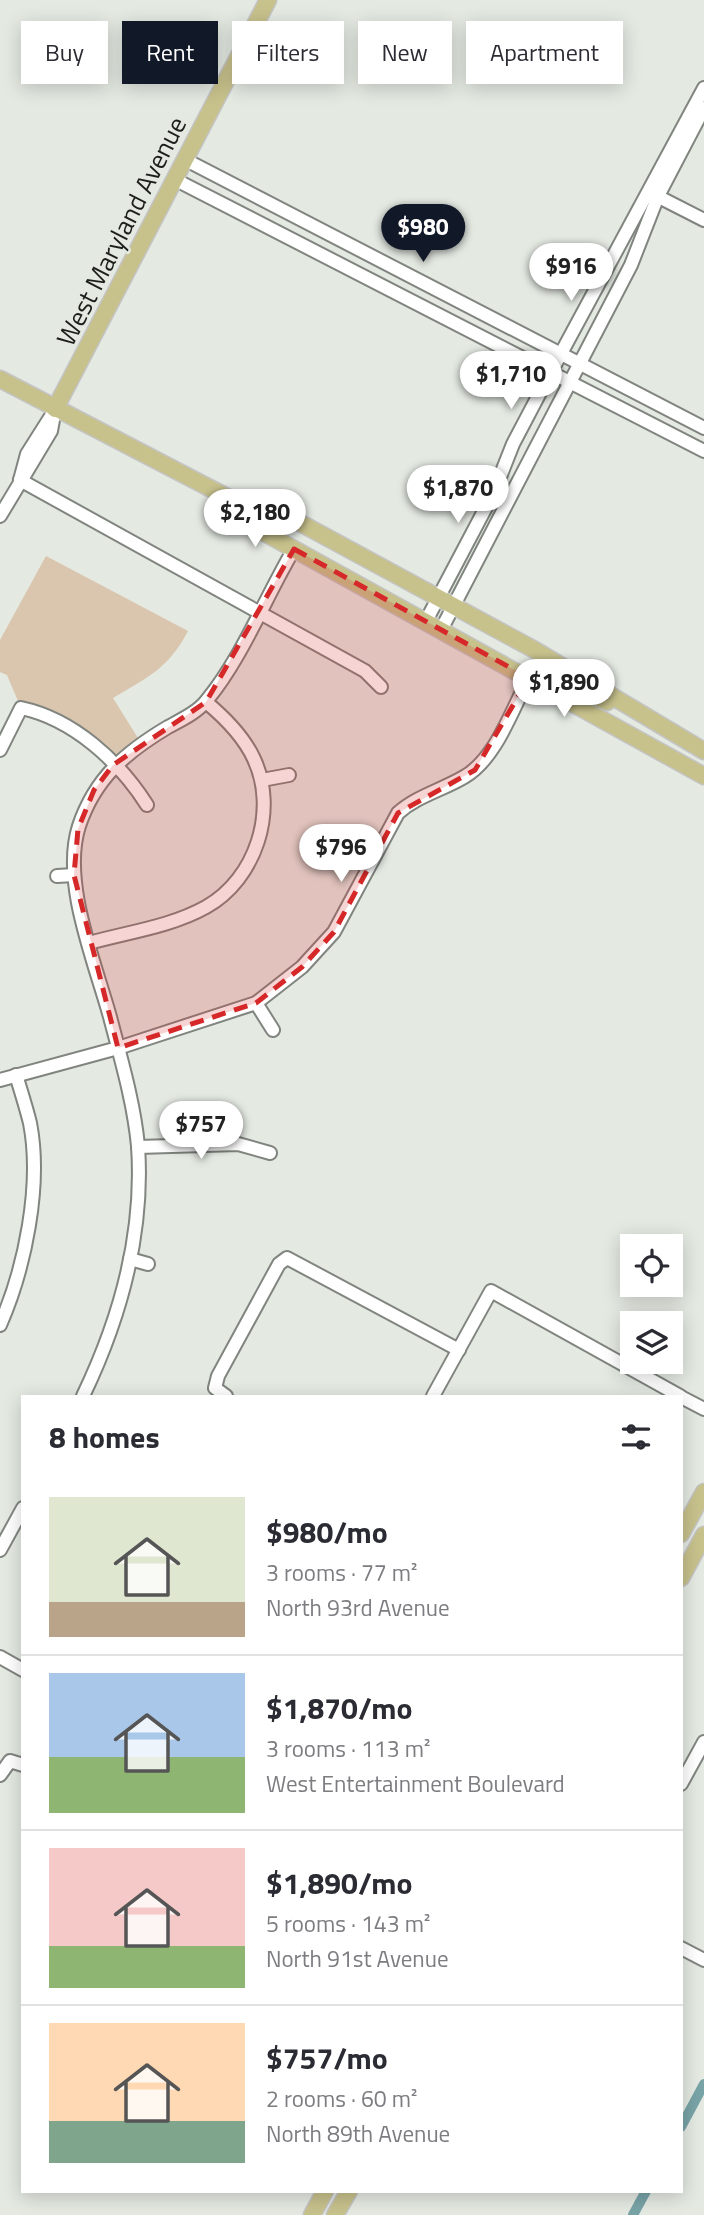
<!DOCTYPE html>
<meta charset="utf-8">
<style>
body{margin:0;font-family:"Titillium Web",sans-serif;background:#f2f2f3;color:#2b2b33;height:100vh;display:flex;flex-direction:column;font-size:26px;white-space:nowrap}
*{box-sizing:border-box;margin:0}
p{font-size:23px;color:#7c7c81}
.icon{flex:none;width:38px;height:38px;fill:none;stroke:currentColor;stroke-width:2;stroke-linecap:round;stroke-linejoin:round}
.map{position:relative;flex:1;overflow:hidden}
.drawer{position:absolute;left:21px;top:1395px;width:662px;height:798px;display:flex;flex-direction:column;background:#fff;border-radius:0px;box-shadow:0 4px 18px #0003}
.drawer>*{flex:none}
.hud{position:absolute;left:21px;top:21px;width:663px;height:63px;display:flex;gap:14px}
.buttons{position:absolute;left:620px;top:1234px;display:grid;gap:14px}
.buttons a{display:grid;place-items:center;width:63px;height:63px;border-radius:0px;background:#fff;box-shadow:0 4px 18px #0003;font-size:35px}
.price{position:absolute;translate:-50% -60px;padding:0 16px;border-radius:24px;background:#fff;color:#222;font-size:23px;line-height:46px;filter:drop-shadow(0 2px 4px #0008)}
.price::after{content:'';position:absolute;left:50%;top:42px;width:21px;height:16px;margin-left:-10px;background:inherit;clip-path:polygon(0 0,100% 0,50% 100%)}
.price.on{background:#111827;color:#fff}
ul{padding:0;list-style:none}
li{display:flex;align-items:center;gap:21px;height:175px;padding:0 28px}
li+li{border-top:2px solid #e1e1e2}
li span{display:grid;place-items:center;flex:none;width:196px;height:140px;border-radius:0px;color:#555}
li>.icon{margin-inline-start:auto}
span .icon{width:84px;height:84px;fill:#fffc;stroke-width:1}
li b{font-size:30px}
h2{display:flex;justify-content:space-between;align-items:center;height:84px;padding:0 28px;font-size:30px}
.chip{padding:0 24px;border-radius:0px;background:#fff;box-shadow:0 4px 18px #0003;font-size:24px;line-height:63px}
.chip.on{background:#111827;color:#fff}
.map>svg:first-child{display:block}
</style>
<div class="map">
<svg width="704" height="2215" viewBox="0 0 704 2215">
<rect width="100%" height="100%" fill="#e4e9e2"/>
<path fill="#dac5ae" d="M46,556L188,631C168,669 148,677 113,698L141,743L113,765L91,743L21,708L7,675L0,672V640Z"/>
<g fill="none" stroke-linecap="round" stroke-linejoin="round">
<g stroke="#78a3a7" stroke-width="10">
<polyline points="681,2127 704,2084"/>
<polyline points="633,2215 646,2191"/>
</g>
<g stroke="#80857f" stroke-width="16">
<g id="minor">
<polyline points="186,160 704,428"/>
<polyline points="176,180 704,451"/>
<polyline points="653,194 704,220"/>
<polyline points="20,480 365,671 381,687"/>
<polyline points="20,480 27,454 53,413"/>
<polyline points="0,516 51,431 55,409"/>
<polyline points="426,621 494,492 513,444 544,385 704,88"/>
<polyline points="441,630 631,265 658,196 704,108"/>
<path d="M0,750L21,708C73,719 119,761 147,805"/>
<polyline points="262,780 289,775"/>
<polyline points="57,876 74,875"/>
<path d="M89,943C128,932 170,927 206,907C256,879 278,810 254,759C244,737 224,717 206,702"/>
<polyline points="256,1003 273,1030"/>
<path d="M0,1080L118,1048L256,1003L302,967L334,932L398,813C417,796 442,790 464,777C496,759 512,709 529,678"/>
<polyline points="138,1147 238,1144 270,1153"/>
<polyline points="130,1259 148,1264"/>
<path d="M0,1325C25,1268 42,1185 30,1123C26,1107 21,1091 16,1075"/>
<path d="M83,1396C120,1319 144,1232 138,1146C134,1103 121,1059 110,1017C95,962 61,882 79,826C95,778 126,752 168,727C181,720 198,712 207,700C242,658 266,596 294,549"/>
<polyline points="226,1396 215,1388 218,1376 279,1264 287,1258 459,1350"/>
<polyline points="433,1396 491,1291 680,1396"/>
<polyline points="681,1397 704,1409"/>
<polyline points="0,1550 23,1508"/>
<polyline points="0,1657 23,1670"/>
<polyline points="0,1775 10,1761 23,1765"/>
<polyline points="681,1784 704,1742"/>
<polyline points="681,1948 704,1960"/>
</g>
</g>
<g stroke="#c4c4c4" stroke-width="19">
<g id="major">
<polyline points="0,379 250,509 267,505 533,649 704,751"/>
<polyline points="55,409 268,0"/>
<polyline points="250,509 254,527 704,776"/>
<polyline points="529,678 547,673 607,702"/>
<polyline points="681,1534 704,1492"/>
<polyline points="681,1578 704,1535"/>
<polyline points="312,2215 325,2191"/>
<polyline points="335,2215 349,2191"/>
</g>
</g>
<use href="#minor" stroke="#fff" stroke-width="12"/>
<use href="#major" stroke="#c7c18c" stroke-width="16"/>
</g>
<path fill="#d62828" fill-opacity="0.2" stroke="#d62828" stroke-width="5" stroke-dasharray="14 9" stroke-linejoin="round" d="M294,549L529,678L475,770L398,813L334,932L302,967L256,1003L118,1048L74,875L78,829L94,790L113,765L206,702Z"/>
<g text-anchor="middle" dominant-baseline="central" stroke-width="5" stroke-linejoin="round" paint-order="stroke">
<g font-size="26" fill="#1c1e1b" stroke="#e4e9e2">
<text transform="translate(121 231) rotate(-63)">West Maryland Avenue</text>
</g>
</g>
</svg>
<div class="buttons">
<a><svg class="icon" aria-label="locate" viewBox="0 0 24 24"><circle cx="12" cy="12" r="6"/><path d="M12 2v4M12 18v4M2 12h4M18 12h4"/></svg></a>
<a><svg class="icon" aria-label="layers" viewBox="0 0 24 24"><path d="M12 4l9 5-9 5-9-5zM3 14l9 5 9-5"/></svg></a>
</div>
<b class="price on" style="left:423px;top:264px">$980</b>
<b class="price" style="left:571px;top:303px">$916</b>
<b class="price" style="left:511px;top:411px">$1,710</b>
<b class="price" style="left:458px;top:525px">$1,870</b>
<b class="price" style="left:255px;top:549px">$2,180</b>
<b class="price" style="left:564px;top:719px">$1,890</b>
<b class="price" style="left:341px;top:884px">$796</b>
<b class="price" style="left:201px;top:1161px">$757</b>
<div class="hud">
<a class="chip">Buy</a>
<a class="chip on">Rent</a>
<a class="chip">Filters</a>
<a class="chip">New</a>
<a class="chip">Apartment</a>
</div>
<section class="drawer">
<h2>8 homes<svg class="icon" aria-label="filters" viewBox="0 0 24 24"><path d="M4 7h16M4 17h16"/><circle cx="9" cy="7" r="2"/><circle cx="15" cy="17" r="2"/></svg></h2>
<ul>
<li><span style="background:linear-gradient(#dfe7d0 75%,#b9a48a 0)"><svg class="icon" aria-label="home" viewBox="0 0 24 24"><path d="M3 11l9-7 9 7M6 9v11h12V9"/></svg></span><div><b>$980/mo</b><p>3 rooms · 77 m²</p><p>North 93rd Avenue</p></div></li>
<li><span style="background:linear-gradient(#a9c7e8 60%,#8fb573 0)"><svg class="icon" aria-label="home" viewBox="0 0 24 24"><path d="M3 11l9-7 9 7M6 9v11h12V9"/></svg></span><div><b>$1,870/mo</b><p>3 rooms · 113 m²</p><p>West Entertainment Boulevard</p></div></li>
<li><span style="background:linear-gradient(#f6c9c9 70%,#8fb573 0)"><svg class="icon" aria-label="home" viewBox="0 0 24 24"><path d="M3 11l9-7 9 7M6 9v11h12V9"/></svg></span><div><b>$1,890/mo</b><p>5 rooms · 143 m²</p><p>North 91st Avenue</p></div></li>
<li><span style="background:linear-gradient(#ffd9b3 70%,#7fa58c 0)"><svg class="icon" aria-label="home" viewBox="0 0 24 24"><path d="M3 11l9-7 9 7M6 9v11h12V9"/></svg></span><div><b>$757/mo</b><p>2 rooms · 60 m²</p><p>North 89th Avenue</p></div></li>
</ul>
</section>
</div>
